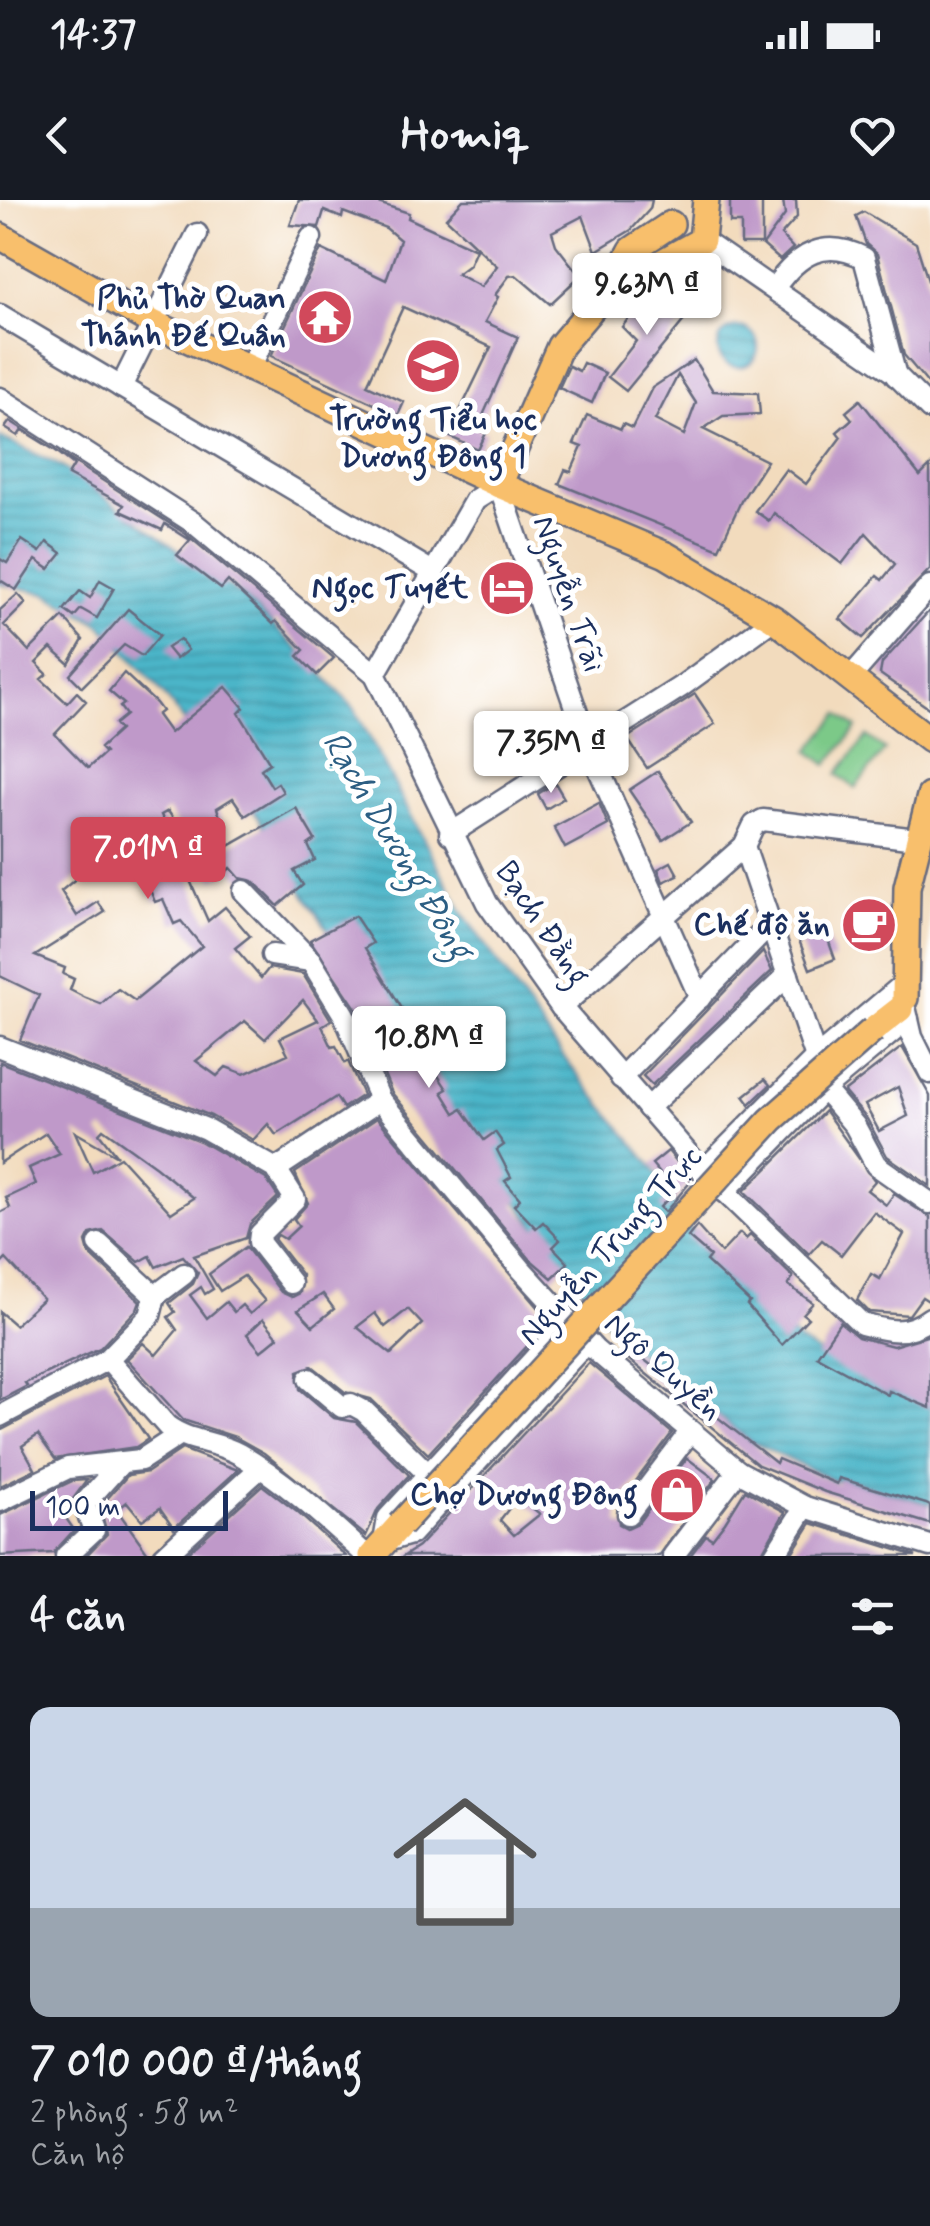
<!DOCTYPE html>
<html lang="vi">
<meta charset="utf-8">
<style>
body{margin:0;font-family:Mynerve,sans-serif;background:#242831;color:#f1f3f6;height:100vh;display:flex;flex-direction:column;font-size:38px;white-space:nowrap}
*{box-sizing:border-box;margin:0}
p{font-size:32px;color:#9ea1a6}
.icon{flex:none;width:55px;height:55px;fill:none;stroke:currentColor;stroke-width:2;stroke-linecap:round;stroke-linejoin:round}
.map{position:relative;height:1356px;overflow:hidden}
.side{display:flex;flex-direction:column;background:#171b24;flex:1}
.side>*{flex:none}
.scale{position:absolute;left:30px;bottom:25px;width:198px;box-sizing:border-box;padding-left:10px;border:5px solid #1b2f5e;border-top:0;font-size:28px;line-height:35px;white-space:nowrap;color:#1b2f5e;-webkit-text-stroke:8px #fff;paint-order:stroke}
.price{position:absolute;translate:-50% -85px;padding:0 22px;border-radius:10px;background:#fff;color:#222;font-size:32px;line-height:65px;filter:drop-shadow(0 2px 5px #0008)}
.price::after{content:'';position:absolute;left:50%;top:60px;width:30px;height:22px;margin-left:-15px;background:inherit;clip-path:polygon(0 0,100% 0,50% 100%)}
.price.on{background:#d1495b;color:#fff}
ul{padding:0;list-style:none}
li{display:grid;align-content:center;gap:20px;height:530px;padding:0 30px}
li+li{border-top:2px solid #363941}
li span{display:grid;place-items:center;height:310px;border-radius:20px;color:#555}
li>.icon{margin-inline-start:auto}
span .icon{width:180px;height:180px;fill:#fffc;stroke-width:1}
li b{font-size:42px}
h2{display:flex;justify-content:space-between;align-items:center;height:120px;padding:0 30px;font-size:42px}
.status{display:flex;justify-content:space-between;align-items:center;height:70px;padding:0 50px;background:#171b24;direction:ltr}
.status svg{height:28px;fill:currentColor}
header{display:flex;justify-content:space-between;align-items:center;height:130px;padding:0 30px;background:#171b24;font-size:45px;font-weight:700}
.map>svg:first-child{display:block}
</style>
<div class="status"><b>14:37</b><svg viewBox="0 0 49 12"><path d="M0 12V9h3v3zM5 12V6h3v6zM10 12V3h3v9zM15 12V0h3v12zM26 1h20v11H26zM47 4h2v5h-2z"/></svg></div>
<header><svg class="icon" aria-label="back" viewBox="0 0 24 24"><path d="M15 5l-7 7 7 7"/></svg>Homiq<svg class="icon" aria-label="heart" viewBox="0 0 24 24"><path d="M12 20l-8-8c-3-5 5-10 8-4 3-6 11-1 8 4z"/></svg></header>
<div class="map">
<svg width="930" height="1356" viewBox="0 0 930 1356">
<defs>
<pattern id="water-rules" width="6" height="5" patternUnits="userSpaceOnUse" patternTransform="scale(2.5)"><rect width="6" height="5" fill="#4bb6c9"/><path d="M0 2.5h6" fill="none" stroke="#3e94a6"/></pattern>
</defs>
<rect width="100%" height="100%" fill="#fff"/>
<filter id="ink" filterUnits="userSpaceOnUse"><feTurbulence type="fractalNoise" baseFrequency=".01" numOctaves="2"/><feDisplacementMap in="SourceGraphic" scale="20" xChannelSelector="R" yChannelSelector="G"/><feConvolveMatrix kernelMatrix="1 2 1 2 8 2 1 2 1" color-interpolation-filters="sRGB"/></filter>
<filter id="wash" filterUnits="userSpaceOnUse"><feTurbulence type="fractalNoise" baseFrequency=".0048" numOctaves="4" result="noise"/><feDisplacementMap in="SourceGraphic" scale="40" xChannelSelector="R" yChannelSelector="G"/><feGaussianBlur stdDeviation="2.25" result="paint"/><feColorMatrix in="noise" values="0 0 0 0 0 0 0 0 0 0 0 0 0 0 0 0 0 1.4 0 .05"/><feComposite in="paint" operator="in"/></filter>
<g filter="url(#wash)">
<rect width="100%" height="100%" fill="#f2dbbd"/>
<g fill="#7cc988" stroke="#4c7c73" stroke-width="2.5">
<polygon points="839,514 857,528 827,565 809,551"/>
<polygon points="867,536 885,550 855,588 837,574"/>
</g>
<g fill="url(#water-rules)" stroke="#337294" stroke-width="2.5">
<circle cx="738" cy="147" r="20"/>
<polygon points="0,237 61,266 243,397 313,464 354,508 464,715 566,860 651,965 712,1065 801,1142 851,1173 930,1196 930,1304 840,1278 835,1281 751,1242 613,1132 433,887 288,670 258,616 157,486 100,424 46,393 0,384"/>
</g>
<g id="blocks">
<g fill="#bf99c9" fill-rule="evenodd">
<polygon points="299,0 383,0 381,4 409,13 408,18 476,49 469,65 457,74 481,87 497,66 446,18 463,0 652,0 650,9 631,30 596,51 583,16 552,32 556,45 580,76 550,104 516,75 509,76 495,95 498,97 485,122 518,137 477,229 486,233 478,250 444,234 452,217 456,219 491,147 403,107 367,185 404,202 398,215 271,156 321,49 386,80 400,40 386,28 343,12 342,18 324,11 319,27 290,25"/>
<polygon points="730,0 762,0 762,44 741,44 741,23 730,23"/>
<polygon points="783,0 796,0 797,17 781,35 793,48 780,60 763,45 785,15"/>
<polygon points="864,12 916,43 930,87 930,186 904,155 877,54 866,44 856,16"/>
<polygon points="664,96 690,113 626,191 608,177 636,141 622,127 641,102 653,111"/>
<path d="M694,160L713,191L758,193L760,214L723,216L703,229L767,261L741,301L719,349L559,284L565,270L571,272L582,247L574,244L587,215L621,229L623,224L632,228L652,188ZM678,175L696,203L684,235L655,220Z"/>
<polygon points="583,163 605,173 592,203 559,188 569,166 579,171"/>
<polygon points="860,200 920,276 930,266 930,369 863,438 840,419 877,376 882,380 895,364 866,333 842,364 774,313 769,321 755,311 786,269 806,284 841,237 837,232 852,219 846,212"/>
<polygon points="10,221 186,334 334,458 317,475 298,456 304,450 276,421 273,424 228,381 221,389 177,355 190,340 165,324 162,330 120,311 124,305 68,275 74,265 56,251 22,230 18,236 5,228"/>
<polygon points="22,340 40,352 47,342 62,353 49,369 36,360 16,390 0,380 0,359 7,363"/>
<polygon points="100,380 114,388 97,418 81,409 74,417 64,410 80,391 90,398"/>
<path d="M18,394L26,403L4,425L29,451L63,417L83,440L69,464L51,448L36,463L47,474L41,479L67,503L77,492L86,501L55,534L88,568L105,553L100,548L120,530L115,524L126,515L120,507L124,504L109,491L124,473L156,503L162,511L157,515L170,533L226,487L244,508L239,513L270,563L261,569L272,587L278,583L283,592L245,616L233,598L217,608L223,626L186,638L168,611L161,615L177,650L145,660L136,642L131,645L126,638L103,656L95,646L78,661L84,672L61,691L77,716L98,702L105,712L35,756L65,768L63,774L74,779L70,790L86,798L101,804L118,789L135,801L202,746L181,721L174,724L163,699L155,702L147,683L184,667L208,721L225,707L250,736L235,748L261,778L269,768L303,774L331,820L322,826L332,847L336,846L345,863L348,861L363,895L343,908L336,897L276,935L268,924L253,940L211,916L20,840L39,795L0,776V410ZM303,800L318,820L280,838L288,854L244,874L226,867L217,876L196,861L245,821L265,839Z"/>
<polygon points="128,409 160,435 142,456 124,445 82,487 70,475"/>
<polygon points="930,410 930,509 880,474 882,463"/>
<polygon points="180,439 188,450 176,459 167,448"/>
<polygon points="695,494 715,524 647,568 627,538"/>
<polygon points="658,571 691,622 663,640 629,590"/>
<polygon points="555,583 564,598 546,609 538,594"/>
<polygon points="599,603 608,625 565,648 554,627"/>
<polygon points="296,608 315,640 308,645 315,660 294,671 303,685 278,706 253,681 240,678 231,668 214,680 201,662"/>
<polygon points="671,662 678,675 663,682 658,669"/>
<polygon points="355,716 373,743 365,748 406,815 402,817 411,835 447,889 442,892 455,913 462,909 484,940 495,932 504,945 497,950 511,977 505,981 520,999 514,1005 536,1028 543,1022 560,1040 553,1047 568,1063 552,1078 531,1060 392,893 356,808 310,740"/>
<polygon points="825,731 835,759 810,769 799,740"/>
<polygon points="763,752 772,771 652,885 643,876"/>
<path d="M902,847L930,896V986L887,956L867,919L844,892ZM898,887L908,916L879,931L865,905Z"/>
<path d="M0,862L200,941L266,979L278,997L250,1024L246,1038L194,1056L213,1089L205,1094L201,1087L190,1095L207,1118L226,1102L234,1112L242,1105L250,1114L265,1101L244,1076L220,1091L209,1074L246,1047L281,1092L292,1097L300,1093L302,1075L274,1039L278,1035L285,1039L299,1026L294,1019L308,1003L295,973L377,918L550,1121L428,1254L371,1199L345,1192L312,1166L298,1171L300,1189L334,1218L356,1222L409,1275L378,1309L366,1336L264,1253L235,1237L183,1220L127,1159L143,1143L156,1155L177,1130L168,1117L175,1112L169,1103L193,1084L198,1073L183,1056L156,1067L150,1056L139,1062L103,1031L90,1034L86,1042L89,1053L140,1101L137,1109L100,1148L25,1183L27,1186L0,1200V1112L15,1125L43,1099L6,1059L0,1065V1013L10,1008L6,998L36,984L29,968L60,954L46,933L0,963ZM103,929L156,967L194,998L171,1013L120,957L93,972L75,932L117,956L99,933ZM323,1094L334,1109L313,1126L298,1110ZM408,1109L422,1124L391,1154L357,1127L375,1113L385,1127ZM263,1119L278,1137L261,1151L247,1134Z"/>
<polygon points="765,879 770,885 750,904 744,896"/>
<polygon points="825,911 875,981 867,990 886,1005 894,994 930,1017 930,1102 922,1097 909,1115 869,1112 857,1100 871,1074 880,1079 904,1034 874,1012 841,1055 822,1040 809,1054 744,991"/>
<polygon points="668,951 692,980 665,1012 660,1007 675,991 652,964"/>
<polygon points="697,1026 721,1053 740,1033 746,1039 750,1035 793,1077 788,1085 813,1103 803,1114 808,1118 782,1145 747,1105 750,1102 706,1061 710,1056 688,1037"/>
<polygon points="840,1122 858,1137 893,1146 930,1135 930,1208 889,1191 888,1195 817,1156"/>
<polygon points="628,1147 776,1263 778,1259 837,1284 839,1278 926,1304 930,1306 930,1324 825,1292 758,1265 622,1154"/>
<path d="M589,1163L672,1233L617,1306L619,1324L627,1328L638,1323L687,1258L715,1279L659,1356H404L418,1347ZM518,1297L540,1314L514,1335L500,1320Z"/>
<polygon points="105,1176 148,1239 136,1247 55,1259 38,1235 22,1246 35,1269 0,1286 0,1231"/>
<polygon points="182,1249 238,1270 174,1328 160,1308 142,1320 127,1302 117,1310 150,1356 86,1356 107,1334 100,1307 128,1275 148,1272"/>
<polygon points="87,1280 70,1303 59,1308 74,1330 53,1353 0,1356 0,1315 72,1281"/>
<polygon points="262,1285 297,1312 346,1356 184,1356"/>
<polygon points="745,1290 785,1312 760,1356 690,1356 706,1335 712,1339 725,1322"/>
<polygon points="811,1323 916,1356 790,1356"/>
</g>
</g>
</g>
<g filter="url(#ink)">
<use href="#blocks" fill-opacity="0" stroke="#666b7f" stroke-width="2.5"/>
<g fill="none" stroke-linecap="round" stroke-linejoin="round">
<g stroke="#666b7f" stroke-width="25">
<g id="minor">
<polyline points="702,40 893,172 930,209"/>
<path d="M775,87C799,53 825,38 864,58L896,176"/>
<polyline points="0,115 431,371"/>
<polyline points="250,168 311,38"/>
<polyline points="121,187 197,34"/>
<path d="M0,198L194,323L375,474L487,703L561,807L703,971L862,1124C888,1131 907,1136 930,1118"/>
<polyline points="375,474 475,300 499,285 588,545 700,798"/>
<polyline points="850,478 930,386"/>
<polyline points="450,634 682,486 774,419"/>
<polyline points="744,646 816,858"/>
<polyline points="244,691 311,761"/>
<polyline points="272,755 311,761 344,815 380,900 521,1069 595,1150 738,1271 805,1307 930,1346"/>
<polyline points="561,807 744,646 754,625 763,620 916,639"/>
<polyline points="906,811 912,837 930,873"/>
<polyline points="0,847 206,929 276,969 380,900"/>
<polyline points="621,878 771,724"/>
<polyline points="824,889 855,926 876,965 930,1003"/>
<polyline points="648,908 788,775"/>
<polyline points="276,969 295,999 260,1034 259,1042 291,1083"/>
<polyline points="703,971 816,858 905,783"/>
<polyline points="724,992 824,889 908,819"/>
<polyline points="99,1044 155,1096 150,1116 108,1159"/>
<polyline points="155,1096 184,1074"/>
<polyline points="568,1122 388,1318 384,1342 411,1334 587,1142"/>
<polyline points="309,1179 342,1207 351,1204 364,1211 428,1274"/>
<path d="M0,1216L108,1159L167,1226C188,1242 216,1241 239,1254C286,1281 327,1320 367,1356"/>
<polyline points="0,1301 68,1268 141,1260 179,1235"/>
<polyline points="628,1314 690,1232"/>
<polyline points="66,1356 94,1330 84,1304 120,1264"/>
<polyline points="164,1356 260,1268"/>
<polyline points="673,1356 738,1271"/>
<polyline points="774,1356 805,1307"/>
</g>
</g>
<g stroke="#666b7f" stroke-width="30">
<g id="major">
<polyline points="0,36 153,123 499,285 666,355 774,419 930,540"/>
<polyline points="616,80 646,71 702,40 706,0"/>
<polyline points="499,285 560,146 616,80 632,50 671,24"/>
<polyline points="905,798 907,687 930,596"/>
<polyline points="873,830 900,809"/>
<polyline points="372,1356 400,1325"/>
</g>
</g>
<polyline stroke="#666b7f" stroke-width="2.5" stroke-dasharray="2.5 8" stroke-linecap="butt" points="654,980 685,988"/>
<use href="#minor" stroke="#fff" stroke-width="20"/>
<use href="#major" stroke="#f8bf6c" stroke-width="25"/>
<g stroke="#666b7f" stroke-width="30" stroke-linecap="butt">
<polyline id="major-bridge" points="400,1325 771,920 873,830"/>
</g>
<use href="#major-bridge" stroke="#f8bf6c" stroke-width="25"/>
</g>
</g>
<defs>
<g id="temple-disc" transform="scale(2.875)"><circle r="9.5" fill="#d1495b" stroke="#fff"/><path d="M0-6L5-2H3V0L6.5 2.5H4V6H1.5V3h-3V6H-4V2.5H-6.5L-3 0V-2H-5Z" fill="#fff"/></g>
<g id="school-disc" transform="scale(2.875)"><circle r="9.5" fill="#d1495b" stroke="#fff"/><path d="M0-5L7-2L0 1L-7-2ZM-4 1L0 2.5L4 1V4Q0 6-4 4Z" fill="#fff"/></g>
<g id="hotel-disc" transform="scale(2.875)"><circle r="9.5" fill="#d1495b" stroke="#fff"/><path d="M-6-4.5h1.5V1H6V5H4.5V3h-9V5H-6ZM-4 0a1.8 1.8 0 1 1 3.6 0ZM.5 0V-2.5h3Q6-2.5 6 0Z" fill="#fff"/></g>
<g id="cafe-disc" transform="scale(2.875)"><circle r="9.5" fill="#d1495b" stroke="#fff"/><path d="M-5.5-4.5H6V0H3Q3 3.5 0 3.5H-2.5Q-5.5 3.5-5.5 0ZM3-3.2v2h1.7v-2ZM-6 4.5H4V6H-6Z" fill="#fff"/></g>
<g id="shop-disc" transform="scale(2.875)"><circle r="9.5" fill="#d1495b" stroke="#fff"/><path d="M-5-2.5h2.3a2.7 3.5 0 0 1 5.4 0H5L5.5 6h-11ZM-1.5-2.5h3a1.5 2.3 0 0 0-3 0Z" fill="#fff"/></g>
</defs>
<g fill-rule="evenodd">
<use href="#temple-disc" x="325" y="117"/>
<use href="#school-disc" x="433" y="166"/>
<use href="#hotel-disc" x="507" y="388"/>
<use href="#cafe-disc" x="869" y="725"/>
<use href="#shop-disc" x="677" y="1295"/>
</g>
<g text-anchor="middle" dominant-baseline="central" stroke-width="10" stroke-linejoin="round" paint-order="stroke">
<g font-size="32" font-weight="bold" fill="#1b2f5e" stroke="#fff" text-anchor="end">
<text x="286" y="99">Phủ Thờ Quan<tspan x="286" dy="37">Thánh Đế Quân</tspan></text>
<text x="433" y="220" text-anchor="middle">Trường Tiểu học<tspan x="433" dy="37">Dương Đông 1</tspan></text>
<text x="468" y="388">Ngọc Tuyết</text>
<text x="830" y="725">Chế độ ăn</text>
<text x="638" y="1295">Chợ Dương Đông</text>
</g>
<g font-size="32" fill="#1b2f5e" stroke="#fff">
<text transform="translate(568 394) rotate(71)">Nguyễn Trãi</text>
<text transform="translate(542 724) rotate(56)">Bạch Đằng</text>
<text transform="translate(611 1046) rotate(-48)">Nguyễn Trung Trực</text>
<text transform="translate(663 1167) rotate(41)">Ngô Quyền</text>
</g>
<g font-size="35" font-style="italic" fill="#2c5e83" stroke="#fff">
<text transform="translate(397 646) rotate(59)">Rạch Dương Đông</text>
</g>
</g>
</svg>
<div class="scale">100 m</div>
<b class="price" style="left:647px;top:138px">9.63M ₫</b>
<b class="price" style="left:551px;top:596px">7.35M ₫</b>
<b class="price on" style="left:148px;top:702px">7.01M ₫</b>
<b class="price" style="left:429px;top:891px">10.8M ₫</b>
</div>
<section class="side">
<h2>4 căn<svg class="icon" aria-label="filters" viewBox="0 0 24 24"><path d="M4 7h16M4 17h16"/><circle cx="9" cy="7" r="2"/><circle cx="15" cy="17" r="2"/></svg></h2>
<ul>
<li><span style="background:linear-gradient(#c9d6e8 65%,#9aa5b1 0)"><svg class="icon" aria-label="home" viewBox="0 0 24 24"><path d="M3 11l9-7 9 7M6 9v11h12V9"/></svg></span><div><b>7 010 000 ₫/tháng</b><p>2 phòng · 58 m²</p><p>Căn hộ</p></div></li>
</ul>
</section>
